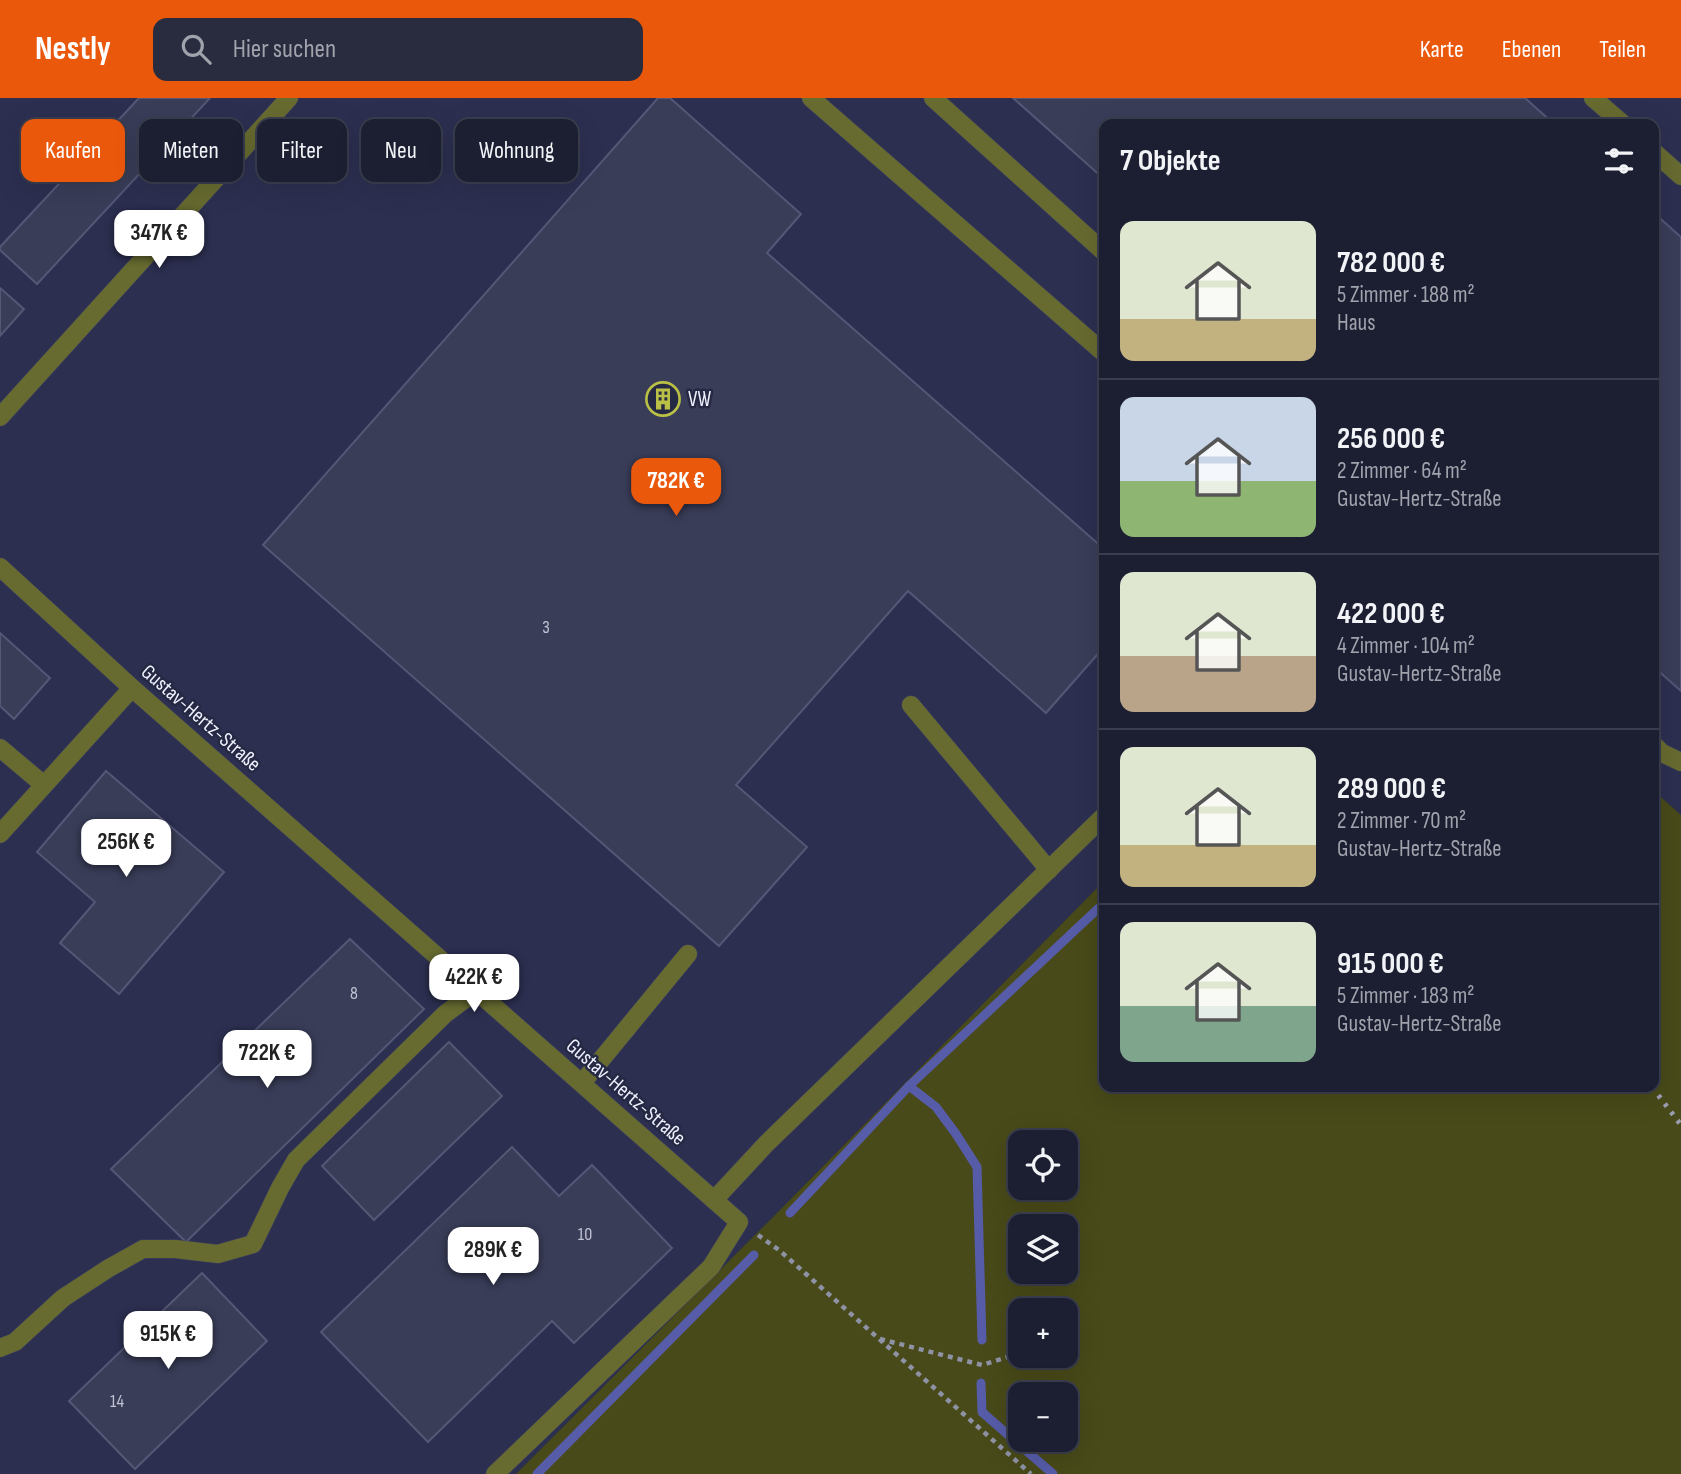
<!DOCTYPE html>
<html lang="de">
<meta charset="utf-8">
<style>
body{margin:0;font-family:"Sofia Sans Condensed",sans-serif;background:#292c3e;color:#f1f3f6;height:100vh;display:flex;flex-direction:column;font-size:26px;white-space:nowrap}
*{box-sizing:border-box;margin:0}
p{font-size:23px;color:#a0a2ac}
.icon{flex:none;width:38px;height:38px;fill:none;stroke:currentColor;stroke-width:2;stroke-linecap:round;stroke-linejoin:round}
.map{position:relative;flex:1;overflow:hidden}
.sheet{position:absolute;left:1099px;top:21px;width:560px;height:973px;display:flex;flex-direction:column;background:#1c1f32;border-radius:14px;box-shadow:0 7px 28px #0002,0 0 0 2px #3a3d4d}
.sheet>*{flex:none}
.top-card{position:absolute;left:21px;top:21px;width:665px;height:63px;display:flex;gap:14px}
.tools{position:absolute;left:1008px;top:1032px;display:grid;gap:14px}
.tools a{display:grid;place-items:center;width:70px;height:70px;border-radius:14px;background:#1c1f32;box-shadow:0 7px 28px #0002,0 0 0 2px #3a3d4d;font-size:35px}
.price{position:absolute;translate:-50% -60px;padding:0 16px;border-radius:14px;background:#fff;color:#222;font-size:23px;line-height:46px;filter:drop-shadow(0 2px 4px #0008)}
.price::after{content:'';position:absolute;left:50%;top:42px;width:21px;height:16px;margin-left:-10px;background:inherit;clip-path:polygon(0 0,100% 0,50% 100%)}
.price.current{background:#ea580c;color:#fff}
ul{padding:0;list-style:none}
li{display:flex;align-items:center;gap:21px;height:175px;padding:0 21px}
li+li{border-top:2px solid #3a3d4d}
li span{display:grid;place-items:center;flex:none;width:196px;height:140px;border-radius:14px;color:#555}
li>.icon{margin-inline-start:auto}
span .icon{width:84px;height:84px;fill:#fffc;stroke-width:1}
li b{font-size:30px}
h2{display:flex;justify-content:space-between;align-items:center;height:84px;padding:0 21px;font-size:30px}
.chip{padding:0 24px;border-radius:14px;background:#1c1f32;box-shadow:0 7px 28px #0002,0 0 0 2px #3a3d4d;font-size:24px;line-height:63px}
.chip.current{background:#ea580c;color:#fff}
header{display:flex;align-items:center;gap:42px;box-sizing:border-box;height:98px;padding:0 35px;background:#ea580c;color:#fff}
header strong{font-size:33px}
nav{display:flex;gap:38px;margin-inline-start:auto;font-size:24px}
.search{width:490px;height:63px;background:#292c3e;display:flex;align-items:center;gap:18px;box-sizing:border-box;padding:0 24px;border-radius:14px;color:#a0a2ac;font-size:26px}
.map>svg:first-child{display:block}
</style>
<header>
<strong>Nestly</strong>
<div class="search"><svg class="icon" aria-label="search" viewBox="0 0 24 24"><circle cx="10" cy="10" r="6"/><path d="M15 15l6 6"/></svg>Hier suchen</div>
<nav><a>Karte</a><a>Ebenen</a><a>Teilen</a></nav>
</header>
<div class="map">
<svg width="1681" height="1376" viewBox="0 0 1681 1376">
<rect width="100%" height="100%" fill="#262943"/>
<polygon fill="#2c2f50" points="0,0 1681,0 1681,717 1654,693 1654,26 1104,26 1104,783 777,1115 516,1376 0,1376"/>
<path fill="#484a19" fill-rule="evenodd" d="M1654,693L1681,717V1376H516L777,1115L1104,783V989H1654ZM1020,1045H1066V1090H1020ZM1020,1129H1066V1174H1020ZM1020,1213H1066V1258H1020ZM1020,1297H1066V1342H1020Z"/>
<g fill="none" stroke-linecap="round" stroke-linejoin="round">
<g stroke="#575ca9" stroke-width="9">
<polyline points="909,988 936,1009 956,1036 977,1069 982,1242"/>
<polyline points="790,1115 909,988 1104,805"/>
<polyline points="981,1285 982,1314 1053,1376"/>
<polyline points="537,1376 754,1157"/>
</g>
</g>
<g fill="#393d58" stroke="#545876" stroke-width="2">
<polygon points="139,0 210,0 37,186 0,152 0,149"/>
<polygon points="658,0 670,0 801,116 767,155 1104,451 1104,549 1046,615 908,493 736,687 807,749 719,848 263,447"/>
<polygon points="1013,0 1525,0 1554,26 1104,26 1104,81"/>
<polygon points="1654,115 1681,139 1681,593 1654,569"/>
<polygon points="0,190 24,211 0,238"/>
<polygon points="0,535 50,580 14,621 0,608"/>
<polygon points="106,673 224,774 119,896 60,845 95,804 37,754"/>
<polygon points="350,841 424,911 186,1144 111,1071"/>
<polygon points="449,944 502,998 374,1122 322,1068"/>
<polygon points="512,1049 559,1098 592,1067 672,1150 574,1245 552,1223 428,1344 321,1234"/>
<polygon points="202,1175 267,1243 135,1371 69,1303"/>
</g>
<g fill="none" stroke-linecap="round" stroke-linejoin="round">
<g stroke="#42455d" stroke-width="19">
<g id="minor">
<polyline points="811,0 1104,255"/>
<polyline points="933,0 1104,154"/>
<polyline points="1593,0 1623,26"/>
<polyline points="1654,54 1681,78"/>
<polyline points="0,319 289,0"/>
<polyline points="0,469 132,590 739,1124 711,1169 495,1376"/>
<polyline points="911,607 1049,772"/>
<polyline points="1654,647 1662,655 1681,664"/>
<polyline points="0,650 44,687"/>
<polyline points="0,736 132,590"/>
<polyline points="582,985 688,856"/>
<polyline points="714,1102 766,1046 1104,718"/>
<polyline points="0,1250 15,1244 63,1200 109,1170 143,1151 175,1151 218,1156 253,1146 280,1090 296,1062 445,916 476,893"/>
</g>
</g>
<g stroke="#8f92a5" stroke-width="4.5" stroke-dasharray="5 5" stroke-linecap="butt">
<polyline points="758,1137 779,1152 1031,1376"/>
<polyline points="880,1241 982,1267 1017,1256 1020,1253"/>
</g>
<use href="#minor" stroke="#676b30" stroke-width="18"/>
<polyline stroke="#9b9db0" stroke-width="5" stroke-dasharray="3.5 7" stroke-linecap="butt" points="1652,989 1681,1027"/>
</g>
<defs>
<g id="building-ring" transform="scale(1.75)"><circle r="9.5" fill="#262943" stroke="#bac045" stroke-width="1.5"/><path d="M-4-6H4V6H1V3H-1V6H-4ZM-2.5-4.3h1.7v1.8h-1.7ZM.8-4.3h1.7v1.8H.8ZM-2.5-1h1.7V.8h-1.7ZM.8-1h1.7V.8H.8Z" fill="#bac045"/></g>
</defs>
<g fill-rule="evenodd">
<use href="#building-ring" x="663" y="301"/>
</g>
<g text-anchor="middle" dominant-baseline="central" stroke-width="5" stroke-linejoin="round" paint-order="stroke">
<g font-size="18" fill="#c1c3d4">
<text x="546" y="529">3</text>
<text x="354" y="895">8</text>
<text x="585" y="1136">10</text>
<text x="117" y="1303">14</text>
</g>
<g font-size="21" fill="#eef0fe" stroke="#262943" text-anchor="start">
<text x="688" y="301">VW</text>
</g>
<g font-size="21" fill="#eef0fe" stroke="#262943">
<text transform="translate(201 620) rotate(41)">Gustav-Hertz-Straße</text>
<text transform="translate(626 994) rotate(41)">Gustav-Hertz-Straße</text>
</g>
</g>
</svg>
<div class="tools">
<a><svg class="icon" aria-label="locate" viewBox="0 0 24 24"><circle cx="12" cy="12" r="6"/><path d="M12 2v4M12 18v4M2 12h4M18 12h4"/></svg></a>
<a><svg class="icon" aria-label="layers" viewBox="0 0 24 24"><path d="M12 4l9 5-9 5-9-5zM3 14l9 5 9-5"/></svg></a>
<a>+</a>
<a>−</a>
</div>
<b class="price" style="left:159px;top:172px">347K €</b>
<b class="price current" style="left:676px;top:420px">782K €</b>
<b class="price" style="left:126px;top:781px">256K €</b>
<b class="price" style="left:474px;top:916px">422K €</b>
<b class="price" style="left:267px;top:992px">722K €</b>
<b class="price" style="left:493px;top:1189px">289K €</b>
<b class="price" style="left:168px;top:1273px">915K €</b>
<div class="top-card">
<a class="chip current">Kaufen</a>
<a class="chip">Mieten</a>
<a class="chip">Filter</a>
<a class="chip">Neu</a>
<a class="chip">Wohnung</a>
</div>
<section class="sheet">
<h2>7 Objekte<svg class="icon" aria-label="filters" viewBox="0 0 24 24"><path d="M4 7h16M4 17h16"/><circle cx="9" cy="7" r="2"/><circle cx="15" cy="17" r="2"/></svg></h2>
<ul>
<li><span style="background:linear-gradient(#dfe7d0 70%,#c2b280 0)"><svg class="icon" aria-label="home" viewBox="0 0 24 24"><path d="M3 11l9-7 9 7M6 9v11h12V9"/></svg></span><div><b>782 000 €</b><p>5 Zimmer · 188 m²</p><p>Haus</p></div></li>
<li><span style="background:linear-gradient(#c9d6e8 60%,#8fb573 0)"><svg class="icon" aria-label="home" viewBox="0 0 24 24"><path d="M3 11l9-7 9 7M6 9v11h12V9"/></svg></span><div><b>256 000 €</b><p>2 Zimmer · 64 m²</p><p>Gustav-Hertz-Straße</p></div></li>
<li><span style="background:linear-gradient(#dfe7d0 60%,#b9a48a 0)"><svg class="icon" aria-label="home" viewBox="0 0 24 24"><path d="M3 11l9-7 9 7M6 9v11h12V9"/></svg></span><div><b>422 000 €</b><p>4 Zimmer · 104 m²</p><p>Gustav-Hertz-Straße</p></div></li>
<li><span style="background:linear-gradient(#dfe7d0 70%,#c2b280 0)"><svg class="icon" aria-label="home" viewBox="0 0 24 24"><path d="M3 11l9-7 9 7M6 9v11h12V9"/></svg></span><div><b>289 000 €</b><p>2 Zimmer · 70 m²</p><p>Gustav-Hertz-Straße</p></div></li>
<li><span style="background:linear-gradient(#dfe7d0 60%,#7fa58c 0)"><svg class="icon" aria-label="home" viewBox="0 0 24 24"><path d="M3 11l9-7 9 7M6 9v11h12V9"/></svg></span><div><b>915 000 €</b><p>5 Zimmer · 183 m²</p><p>Gustav-Hertz-Straße</p></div></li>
</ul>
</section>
</div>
